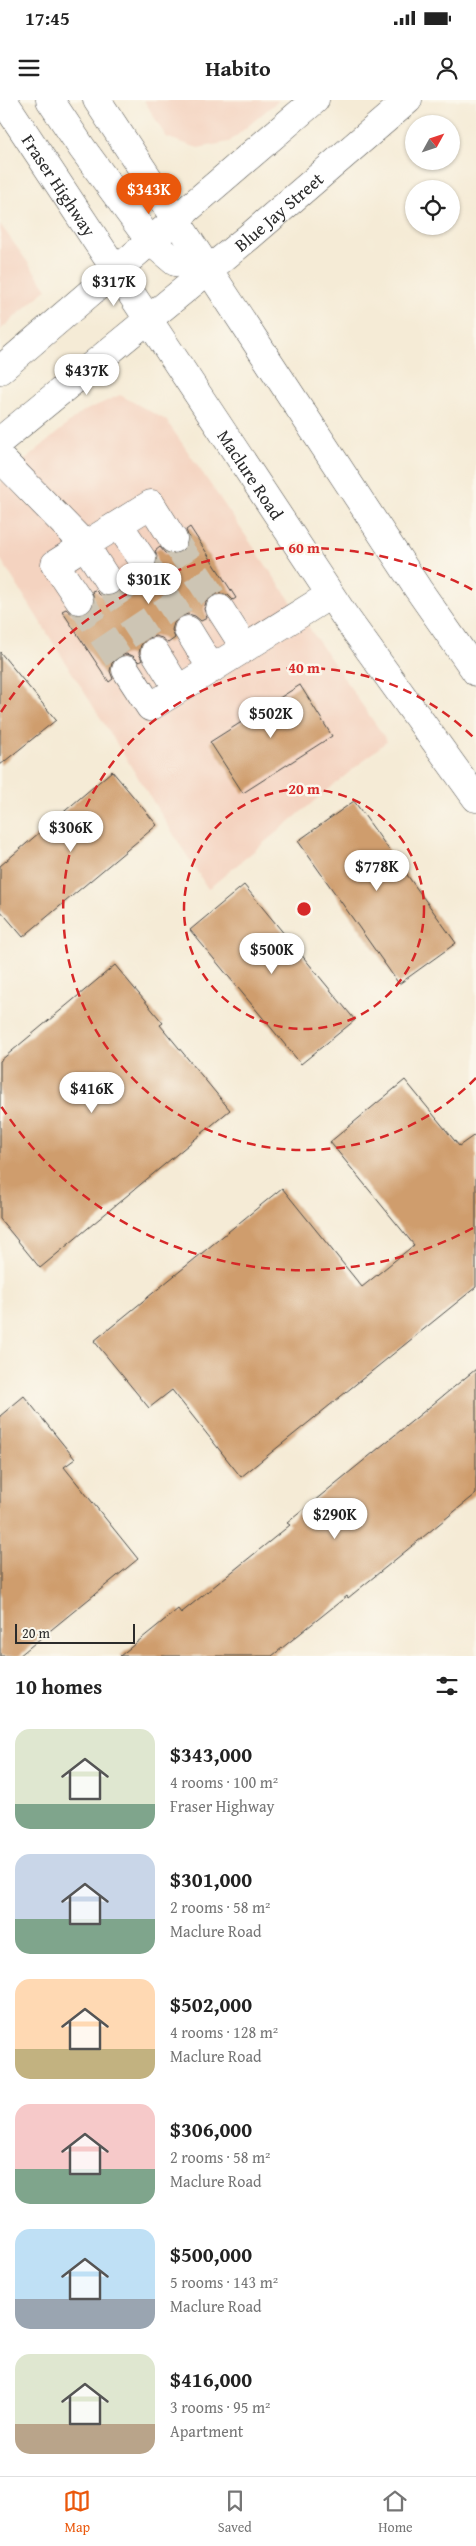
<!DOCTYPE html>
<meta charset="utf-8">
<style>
body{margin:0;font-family:"Gentium Book Plus",serif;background:#f6f6f6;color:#222;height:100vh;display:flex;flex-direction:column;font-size:19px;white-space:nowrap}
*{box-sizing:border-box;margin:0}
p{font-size:16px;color:#767676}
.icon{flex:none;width:28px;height:28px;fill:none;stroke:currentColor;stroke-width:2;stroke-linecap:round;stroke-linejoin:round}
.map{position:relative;height:1556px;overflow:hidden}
.side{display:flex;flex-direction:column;background:#fff;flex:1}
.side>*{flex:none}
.needle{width:32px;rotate:50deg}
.fabs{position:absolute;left:405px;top:15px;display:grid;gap:10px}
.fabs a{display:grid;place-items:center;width:55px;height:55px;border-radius:50%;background:#fff;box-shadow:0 1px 4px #0004;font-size:25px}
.scale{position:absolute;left:15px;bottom:12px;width:120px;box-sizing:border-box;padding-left:5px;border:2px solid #2b2b2b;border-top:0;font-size:14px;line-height:18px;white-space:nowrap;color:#2b2b2b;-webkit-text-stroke:4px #fbf7ec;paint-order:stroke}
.price{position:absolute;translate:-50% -42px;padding:0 11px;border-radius:18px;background:#fff;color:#222;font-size:16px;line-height:32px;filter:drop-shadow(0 1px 2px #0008)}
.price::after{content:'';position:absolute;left:50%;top:30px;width:15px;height:11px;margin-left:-8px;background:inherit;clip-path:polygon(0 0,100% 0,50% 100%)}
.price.current{background:#ea580c;color:#fff}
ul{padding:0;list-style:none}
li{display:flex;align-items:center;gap:15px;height:125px;padding:0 15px}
li span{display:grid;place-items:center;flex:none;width:140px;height:100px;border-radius:15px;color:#555}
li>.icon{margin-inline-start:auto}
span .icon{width:60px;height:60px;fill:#fffc;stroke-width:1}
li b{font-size:21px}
h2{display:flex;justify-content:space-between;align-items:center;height:60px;padding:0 15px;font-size:21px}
.status{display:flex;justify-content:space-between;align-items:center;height:35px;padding:0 25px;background:#fff;direction:ltr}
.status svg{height:14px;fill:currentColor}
header{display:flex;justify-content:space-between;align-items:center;height:65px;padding:0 15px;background:#fff;font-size:22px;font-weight:600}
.tabs{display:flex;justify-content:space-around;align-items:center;height:70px;border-top:1px solid #e0e0e0;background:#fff;font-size:14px;color:#767676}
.tabs a{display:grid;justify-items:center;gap:2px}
.tabs .current{color:#ea580c}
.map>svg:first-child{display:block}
</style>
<div class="status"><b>17:45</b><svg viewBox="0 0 49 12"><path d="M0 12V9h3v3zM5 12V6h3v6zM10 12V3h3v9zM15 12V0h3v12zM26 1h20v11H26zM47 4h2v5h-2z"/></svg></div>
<header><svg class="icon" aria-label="menu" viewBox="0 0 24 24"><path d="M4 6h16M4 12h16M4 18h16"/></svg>Habito<svg class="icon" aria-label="person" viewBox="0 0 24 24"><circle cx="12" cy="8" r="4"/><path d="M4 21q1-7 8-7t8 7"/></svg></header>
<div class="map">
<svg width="476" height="1556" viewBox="0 0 476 1556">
<rect width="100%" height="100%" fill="#fbf7ec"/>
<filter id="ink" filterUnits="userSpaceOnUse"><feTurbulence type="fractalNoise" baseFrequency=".02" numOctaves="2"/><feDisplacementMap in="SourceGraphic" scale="10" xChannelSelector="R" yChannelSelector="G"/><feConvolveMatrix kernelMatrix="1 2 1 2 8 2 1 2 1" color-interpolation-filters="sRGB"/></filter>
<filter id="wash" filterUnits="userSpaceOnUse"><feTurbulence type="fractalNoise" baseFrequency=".0096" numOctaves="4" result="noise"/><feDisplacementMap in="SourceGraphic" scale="20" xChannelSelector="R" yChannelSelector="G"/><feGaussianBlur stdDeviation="1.12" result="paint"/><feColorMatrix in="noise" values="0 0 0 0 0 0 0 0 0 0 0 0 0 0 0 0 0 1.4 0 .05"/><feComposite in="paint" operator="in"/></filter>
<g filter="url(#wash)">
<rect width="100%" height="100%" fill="#f5ebd6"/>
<g fill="#f4d3c0">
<polygon points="144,0 279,0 229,42 198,48 166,37"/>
<polygon points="0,124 47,189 0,230"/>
<polygon points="120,295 166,320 387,641 208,789 0,458 0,381 82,312"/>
</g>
<g id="blocks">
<g fill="#cf9d6d">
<polygon points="190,427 236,498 233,500 228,495 220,493 211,496 206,502 204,509 207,518 201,521 195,516 188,514 179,517 174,523 172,530 175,538 168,543 162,538 155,536 146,539 141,545 139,553 142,560 139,562 133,556 126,554 118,557 112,563 110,571 113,579 109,582 62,511 66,509 72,514 80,516 87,513 93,506 94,499 92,491 95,490 100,495 108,497 116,494 122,488 124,480 121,473 129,468 136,473 144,474 150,472 156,465 157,457 155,451 160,447 165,453 173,455 182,452 187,446 189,438 186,430"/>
<polygon points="0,552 56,620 0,665"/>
<polygon points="300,585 332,636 243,693 210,642"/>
<polygon points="112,671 157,725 23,837 0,810 0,766"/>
<polygon points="354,701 456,843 399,884 298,741"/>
<polygon points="244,785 355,920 301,964 190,830"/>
<polygon points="115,865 163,923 160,925 230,1010 40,1168 0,1119 0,961"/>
<polygon points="405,980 459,1046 476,1034 476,1187 241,1377 172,1290 149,1308 94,1241 282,1088 362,1187 414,1145 330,1042"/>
<polygon points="476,1269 476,1394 348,1498 347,1496 272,1556 120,1556 178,1509 181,1513 290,1425 287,1423"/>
<polygon points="24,1296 75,1359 64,1367 138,1459 19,1556 0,1556 0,1316"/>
</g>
</g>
</g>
<g filter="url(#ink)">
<use href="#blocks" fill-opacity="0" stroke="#494845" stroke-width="1"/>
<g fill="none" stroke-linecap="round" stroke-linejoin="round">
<g stroke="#cdc5b4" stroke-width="28" stroke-dasharray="28 14" stroke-linecap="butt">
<polyline points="173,439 220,509"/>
<polyline points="142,459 188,530"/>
<polyline points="108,481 155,552"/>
<polyline points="79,500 126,570"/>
</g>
<g stroke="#494845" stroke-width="29">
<g id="minor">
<polyline points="0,270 315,0"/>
<path id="s1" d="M0,341L250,136L408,0"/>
<polyline points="0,358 85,445 151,404 173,439"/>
<polyline points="119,425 142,459"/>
<polyline points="79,500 55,464 85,445 108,481"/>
<polyline points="220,509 245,548 330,495"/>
<polyline points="188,530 212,569"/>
<polyline points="155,552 178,589"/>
<polyline points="126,570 150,607 245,548"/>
</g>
</g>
<g stroke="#494845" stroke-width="29">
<g id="major">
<path id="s2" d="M3,0L344,515L476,698"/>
<polyline points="50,0 82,48 150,141 175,162 208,170"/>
<polyline points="97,0 418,489 476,572"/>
</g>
</g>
<use href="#minor" stroke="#fff" stroke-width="28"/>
<use href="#major" stroke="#fff" stroke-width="28"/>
</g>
</g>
<g fill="none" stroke="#d62828" stroke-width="2.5" stroke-dasharray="9 6">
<circle cx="304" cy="809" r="120"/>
<path d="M476 978A241 241 0 1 1 476 640"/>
<path d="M473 1128A361 361 0 0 1 1 1006M1 612A361 361 0 0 1 473 490"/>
</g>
<g text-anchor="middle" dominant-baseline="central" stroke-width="5" stroke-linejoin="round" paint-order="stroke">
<g font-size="18" fill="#2b2b2b" stroke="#fbf7ec">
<text stroke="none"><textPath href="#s2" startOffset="102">Fraser Highway</textPath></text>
<text stroke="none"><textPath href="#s1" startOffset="361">Blue Jay Street</textPath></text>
<text stroke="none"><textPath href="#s2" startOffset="449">Maclure Road</textPath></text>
</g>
</g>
<circle cx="304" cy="809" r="8" fill="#d62828" stroke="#fbf7ec" stroke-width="2.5"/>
<g font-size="15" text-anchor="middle" font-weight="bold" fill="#d62828" stroke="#fbf7ec" stroke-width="5" stroke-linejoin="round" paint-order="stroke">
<text x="304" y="453">60 m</text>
<text x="304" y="573">40 m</text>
<text x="304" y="694">20 m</text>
</g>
</svg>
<div class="fabs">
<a><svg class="needle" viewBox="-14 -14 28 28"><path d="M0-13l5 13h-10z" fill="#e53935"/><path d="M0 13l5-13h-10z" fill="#767676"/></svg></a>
<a><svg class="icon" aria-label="locate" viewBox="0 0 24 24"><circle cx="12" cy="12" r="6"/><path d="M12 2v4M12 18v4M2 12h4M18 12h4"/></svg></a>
</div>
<div class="scale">20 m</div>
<b class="price current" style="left:149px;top:115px">$343K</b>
<b class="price" style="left:114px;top:207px">$317K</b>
<b class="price" style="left:87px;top:296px">$437K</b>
<b class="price" style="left:149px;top:505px">$301K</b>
<b class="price" style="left:271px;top:639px">$502K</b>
<b class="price" style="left:71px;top:753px">$306K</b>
<b class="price" style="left:377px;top:792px">$778K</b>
<b class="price" style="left:272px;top:875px">$500K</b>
<b class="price" style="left:92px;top:1014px">$416K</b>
<b class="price" style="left:335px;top:1440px">$290K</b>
</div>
<section class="side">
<h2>10 homes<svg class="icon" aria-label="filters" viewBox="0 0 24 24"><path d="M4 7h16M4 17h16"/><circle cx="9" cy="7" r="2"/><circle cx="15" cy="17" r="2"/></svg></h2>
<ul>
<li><span style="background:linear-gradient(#dfe7d0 75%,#7fa58c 0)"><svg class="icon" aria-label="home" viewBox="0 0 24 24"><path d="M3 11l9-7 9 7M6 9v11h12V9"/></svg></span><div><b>$343,000</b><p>4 rooms · 100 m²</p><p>Fraser Highway</p></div></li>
<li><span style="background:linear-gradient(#c9d6e8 65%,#7fa58c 0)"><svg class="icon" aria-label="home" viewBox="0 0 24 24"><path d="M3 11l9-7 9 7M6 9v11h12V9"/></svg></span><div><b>$301,000</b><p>2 rooms · 58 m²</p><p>Maclure Road</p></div></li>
<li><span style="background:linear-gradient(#ffd9b3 70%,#c2b280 0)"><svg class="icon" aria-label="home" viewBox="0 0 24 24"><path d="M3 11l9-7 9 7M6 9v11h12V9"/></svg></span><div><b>$502,000</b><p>4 rooms · 128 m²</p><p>Maclure Road</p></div></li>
<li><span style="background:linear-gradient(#f6c9c9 65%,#7fa58c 0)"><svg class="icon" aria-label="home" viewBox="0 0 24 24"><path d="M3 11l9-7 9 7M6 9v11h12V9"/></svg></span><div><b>$306,000</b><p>2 rooms · 58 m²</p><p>Maclure Road</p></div></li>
<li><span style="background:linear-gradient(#bfe0f5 70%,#9aa5b1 0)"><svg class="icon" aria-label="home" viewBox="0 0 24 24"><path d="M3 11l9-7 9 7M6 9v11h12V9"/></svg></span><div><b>$500,000</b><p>5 rooms · 143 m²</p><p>Maclure Road</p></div></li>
<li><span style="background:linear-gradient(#dfe7d0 70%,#b9a48a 0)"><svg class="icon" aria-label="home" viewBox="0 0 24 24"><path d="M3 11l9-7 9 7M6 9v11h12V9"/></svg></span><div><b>$416,000</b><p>3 rooms · 95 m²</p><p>Apartment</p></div></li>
</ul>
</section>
<nav class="tabs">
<a class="current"><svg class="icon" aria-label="map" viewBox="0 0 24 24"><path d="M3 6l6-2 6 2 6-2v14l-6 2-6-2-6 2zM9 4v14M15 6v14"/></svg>Map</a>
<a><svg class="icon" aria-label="saved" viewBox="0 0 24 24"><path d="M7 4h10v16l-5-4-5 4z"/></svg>Saved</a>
<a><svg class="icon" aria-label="home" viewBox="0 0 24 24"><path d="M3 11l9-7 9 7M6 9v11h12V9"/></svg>Home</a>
</nav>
